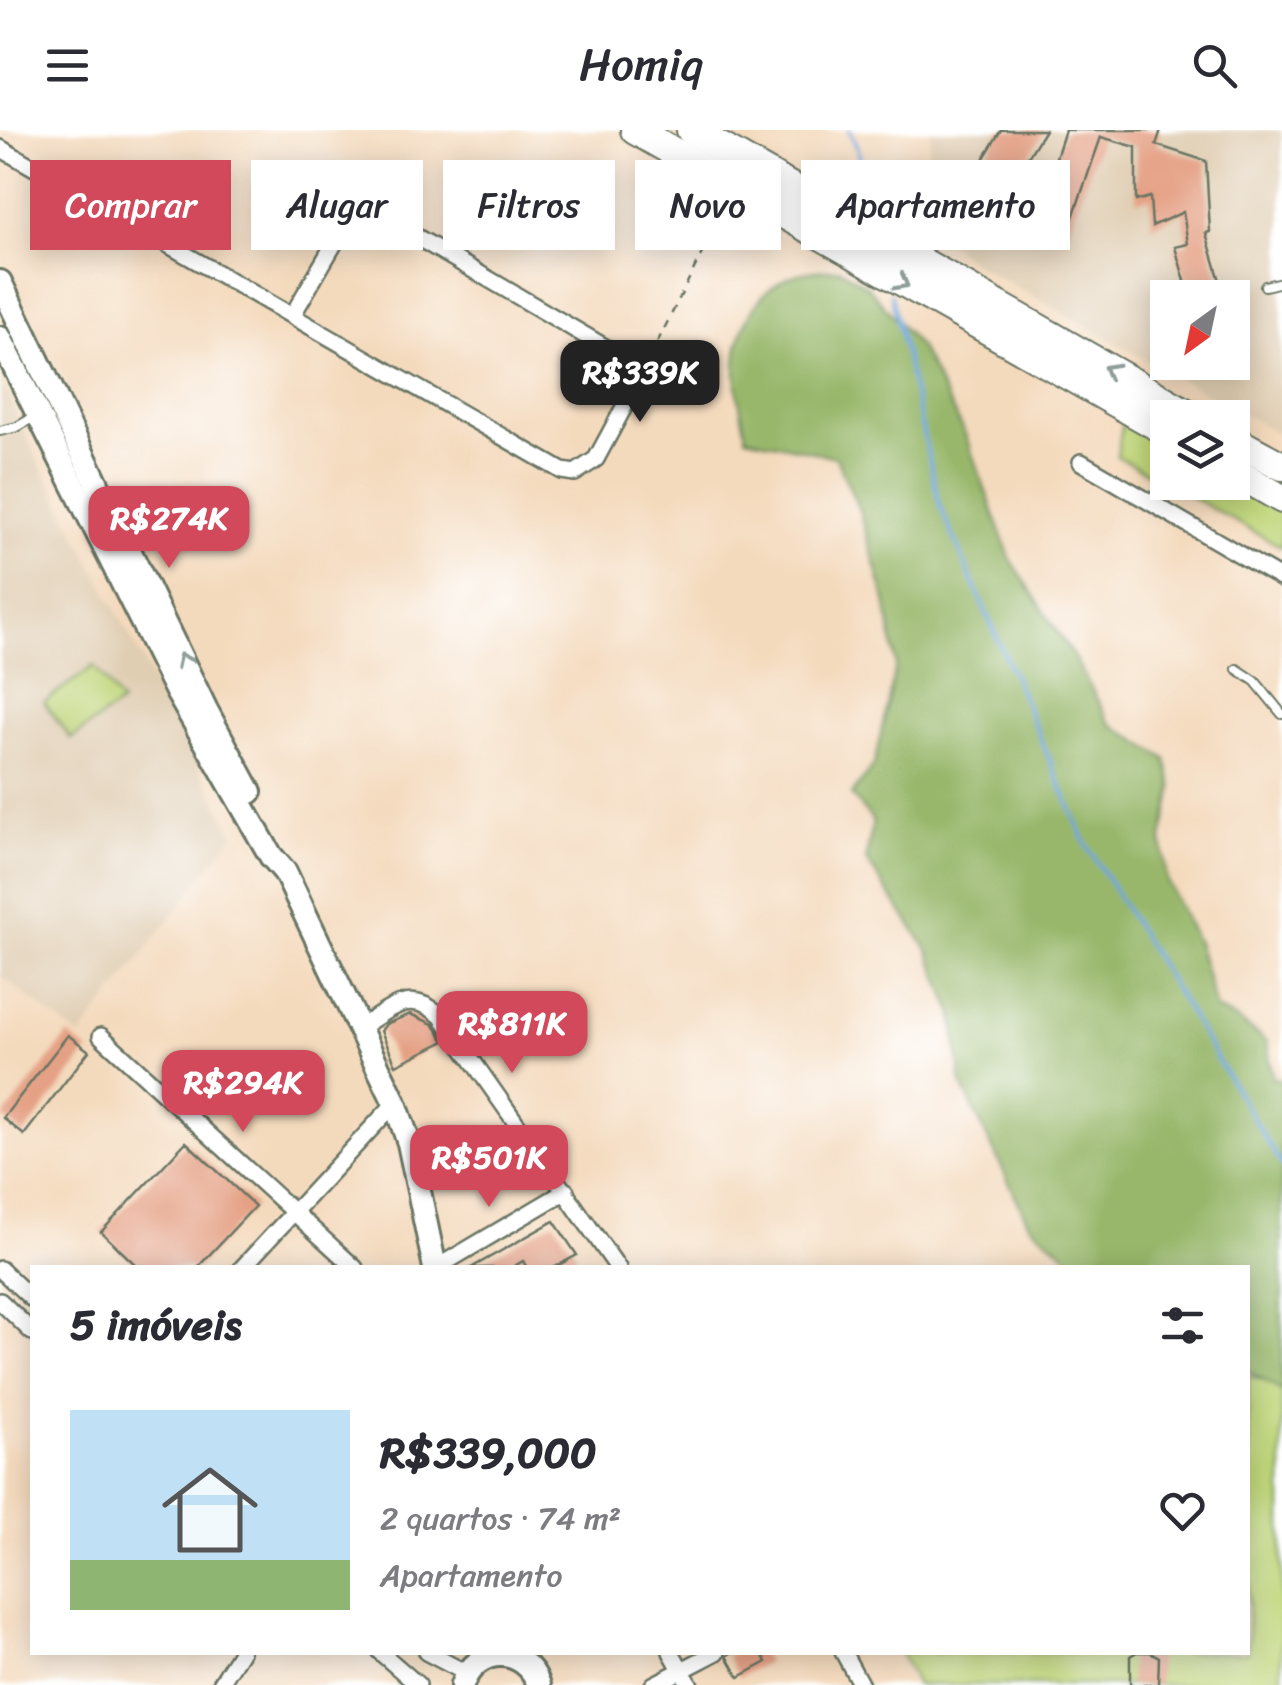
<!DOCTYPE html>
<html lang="pt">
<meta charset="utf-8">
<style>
body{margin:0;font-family:Sriracha,sans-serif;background:#f7f7f7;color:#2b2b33;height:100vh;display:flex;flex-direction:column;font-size:38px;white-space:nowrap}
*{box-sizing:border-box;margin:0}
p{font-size:32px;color:#7c7c81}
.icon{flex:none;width:55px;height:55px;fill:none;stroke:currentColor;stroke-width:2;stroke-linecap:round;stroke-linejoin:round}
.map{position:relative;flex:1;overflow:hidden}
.sheet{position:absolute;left:30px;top:1135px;width:1220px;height:390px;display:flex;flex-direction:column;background:#fff;border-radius:0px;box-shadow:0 5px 25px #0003}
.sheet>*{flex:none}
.top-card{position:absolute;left:30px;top:30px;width:1222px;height:90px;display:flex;gap:20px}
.needle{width:65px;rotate:213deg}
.controls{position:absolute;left:1150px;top:150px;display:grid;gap:20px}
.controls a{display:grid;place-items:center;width:100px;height:100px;border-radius:0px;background:#fff;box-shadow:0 5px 25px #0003;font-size:50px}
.price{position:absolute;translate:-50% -85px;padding:0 22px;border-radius:20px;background:#d1495b;color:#fff;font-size:32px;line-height:65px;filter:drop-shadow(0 2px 5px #0008)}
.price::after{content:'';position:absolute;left:50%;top:60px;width:30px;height:22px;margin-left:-15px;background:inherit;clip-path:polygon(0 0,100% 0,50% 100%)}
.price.on{background:#222;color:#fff}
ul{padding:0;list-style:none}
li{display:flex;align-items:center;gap:30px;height:250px;padding:0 40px}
li span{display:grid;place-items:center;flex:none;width:280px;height:200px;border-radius:0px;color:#555}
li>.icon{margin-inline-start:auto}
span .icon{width:120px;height:120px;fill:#fffc;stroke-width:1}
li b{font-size:42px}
h2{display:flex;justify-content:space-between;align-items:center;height:120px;padding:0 40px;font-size:42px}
.pill{padding:0 35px;border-radius:0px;background:#fff;box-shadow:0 5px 25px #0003;font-size:35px;line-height:90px}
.pill.on{background:#d1495b;color:#fff}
header{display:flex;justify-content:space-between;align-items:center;height:130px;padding:0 40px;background:#fff;font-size:45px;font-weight:600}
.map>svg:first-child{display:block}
</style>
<header><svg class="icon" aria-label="menu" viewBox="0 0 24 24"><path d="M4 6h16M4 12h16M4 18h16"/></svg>Homiq<svg class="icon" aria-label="search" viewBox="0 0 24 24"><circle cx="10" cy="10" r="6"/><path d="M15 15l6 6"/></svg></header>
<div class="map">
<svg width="1282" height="1555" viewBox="0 0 1282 1555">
<rect width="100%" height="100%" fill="#fff"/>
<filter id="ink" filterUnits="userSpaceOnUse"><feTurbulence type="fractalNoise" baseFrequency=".01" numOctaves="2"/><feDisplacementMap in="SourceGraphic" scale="20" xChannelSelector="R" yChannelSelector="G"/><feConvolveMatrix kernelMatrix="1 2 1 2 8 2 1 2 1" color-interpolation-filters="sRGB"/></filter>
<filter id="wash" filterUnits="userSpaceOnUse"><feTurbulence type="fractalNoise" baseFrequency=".0048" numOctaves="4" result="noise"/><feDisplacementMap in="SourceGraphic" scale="40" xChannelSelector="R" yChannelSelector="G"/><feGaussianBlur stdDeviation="2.25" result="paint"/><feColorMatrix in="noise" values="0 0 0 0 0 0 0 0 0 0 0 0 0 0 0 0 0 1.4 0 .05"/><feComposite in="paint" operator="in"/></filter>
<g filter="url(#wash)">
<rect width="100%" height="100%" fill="#f4dabd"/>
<g fill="#e0ceb2" fill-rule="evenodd">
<path d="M931,0H1282V306L971,131L921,89ZM1168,168H1232V232H1168Z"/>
<polygon points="0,247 35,325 234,704 80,907 0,845"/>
</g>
<g fill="#c0d67a" stroke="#708a57" stroke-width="2.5">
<polygon points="1124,284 1167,310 1168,352 1232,352 1282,376 1282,417 1117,326"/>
<polygon points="94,536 121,573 71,609 44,572"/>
<polygon points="1248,1246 1282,1255 1282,1555 916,1555 900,1523 1248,1522"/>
</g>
<path fill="#98b76a" stroke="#5c7a4f" stroke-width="2.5" d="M840,139L868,157L920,218L965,304L1010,428L1076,531L1110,593L1166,629L1173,658L1162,709L1167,751L1198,815L1216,880L1236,889L1267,911L1273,949H1282V1261L1248,1241V1138L1082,1137L1029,1094L962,955L953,883L928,820L866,730L873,691L851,665L874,635L896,535L886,471L860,382L836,327L746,307C743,286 736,264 736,243C734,208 752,166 785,149C801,141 823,140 840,139Z"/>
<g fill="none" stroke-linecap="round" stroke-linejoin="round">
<g stroke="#70a7de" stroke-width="4">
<polyline points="849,0 858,20 870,73"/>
<polyline points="891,164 940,376 1086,714 1282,1036"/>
</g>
</g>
<g id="blocks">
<g fill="#e5a185">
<polygon points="1001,0 1045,0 991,86 960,67"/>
<polygon points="1065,0 1161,0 1156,15 1206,31 1210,102 1206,103 1225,168 1190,168 1175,117 1188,114 1183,82 1152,96 1150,67 1136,71 1136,17 1101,7 1065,110 1039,101 1034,112 1007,96 1029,34 1051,43"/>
<polygon points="410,884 433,894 445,911 396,935 381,901 386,894"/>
<polygon points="68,905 89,921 24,1005 3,988"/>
<polygon points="186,1012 255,1076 197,1138 139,1138 101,1102"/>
<polygon points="554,1091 577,1125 553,1138 527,1138 523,1131 511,1138 471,1138"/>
<polygon points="734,1522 762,1522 767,1532 739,1547 727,1526"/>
<polygon points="1137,1522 1150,1522 1159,1527 1158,1555 1130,1555 1130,1526"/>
</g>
</g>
</g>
<g filter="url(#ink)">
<use href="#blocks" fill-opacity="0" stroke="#6a7464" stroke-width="2.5"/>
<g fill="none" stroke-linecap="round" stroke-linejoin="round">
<g stroke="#6a7464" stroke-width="12">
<g id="service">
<polyline points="1265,156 1282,152"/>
<polyline points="0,301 17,297 34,287"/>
<polyline points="1237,539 1255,551 1282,584"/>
</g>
</g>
<g stroke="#6a7464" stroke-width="20">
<g id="minor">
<polyline points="0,18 562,341 575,343 596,329 644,240 374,82 357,83 348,90 292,186"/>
<polyline points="1081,332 1282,449"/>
<path d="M359,898C390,880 409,857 441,886L618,1138"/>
<polyline points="101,906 355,1138"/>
<polyline points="242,1138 395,973"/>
<polyline points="436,1138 566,1061"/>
<polyline points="0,1139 32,1169"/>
<polyline points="0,1171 32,1202"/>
<polyline points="380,1522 418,1555"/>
<polyline points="426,1522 466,1543"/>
<polyline points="671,1522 690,1555"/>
<polyline points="843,1522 861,1555"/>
<polyline points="220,1555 241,1522"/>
<polyline points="653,1555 717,1522"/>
</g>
</g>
<g stroke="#6a7464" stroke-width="28">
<g id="secondary">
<polyline points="0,152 206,580 250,662"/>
<polyline points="0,208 177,562 271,726 285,742 395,973 409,1013 435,1138"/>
<path d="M462,1555C476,1515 525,1515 539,1555"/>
</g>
</g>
<g stroke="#6a7464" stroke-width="32">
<g id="motorway">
<polyline points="635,0 1168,302"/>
<polyline points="691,0 1195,288"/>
<polyline points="1232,309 1282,336"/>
<polyline points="1232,340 1282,369"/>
</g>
</g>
<g stroke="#6a7464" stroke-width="2.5" stroke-dasharray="8 8" stroke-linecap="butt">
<polyline points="650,227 703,121 754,93"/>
<polyline points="1162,364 1171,360 1175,352"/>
</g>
<use href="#service" stroke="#fff" stroke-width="8"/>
<use href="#minor" stroke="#fff" stroke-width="15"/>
<use href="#secondary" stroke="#fff" stroke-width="22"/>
<use href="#motorway" stroke="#fff" stroke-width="28"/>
</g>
<defs><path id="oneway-chevron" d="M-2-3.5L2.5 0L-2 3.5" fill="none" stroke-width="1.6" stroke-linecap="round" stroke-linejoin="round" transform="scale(2.5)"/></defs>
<g stroke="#8f9e9a">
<use href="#oneway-chevron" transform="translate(902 153) rotate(29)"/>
<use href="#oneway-chevron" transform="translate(1110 240) rotate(-151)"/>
<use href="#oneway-chevron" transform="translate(183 530) rotate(-115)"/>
</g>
</g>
</svg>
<div class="controls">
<a><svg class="needle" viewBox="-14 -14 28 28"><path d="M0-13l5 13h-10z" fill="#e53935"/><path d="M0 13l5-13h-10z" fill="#7c7c81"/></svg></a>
<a><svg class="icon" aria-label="layers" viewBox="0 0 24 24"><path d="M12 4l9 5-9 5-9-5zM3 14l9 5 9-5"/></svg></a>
</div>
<b class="price on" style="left:640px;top:295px">R$339K</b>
<b class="price" style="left:169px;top:441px">R$274K</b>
<b class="price" style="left:512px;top:946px">R$811K</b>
<b class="price" style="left:243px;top:1005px">R$294K</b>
<b class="price" style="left:489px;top:1080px">R$501K</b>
<div class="top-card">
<a class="pill on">Comprar</a>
<a class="pill">Alugar</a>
<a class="pill">Filtros</a>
<a class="pill">Novo</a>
<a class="pill">Apartamento</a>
</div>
<section class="sheet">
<h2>5 imóveis<svg class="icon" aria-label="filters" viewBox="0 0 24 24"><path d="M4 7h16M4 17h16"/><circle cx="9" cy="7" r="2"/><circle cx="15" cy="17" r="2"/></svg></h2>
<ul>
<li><span style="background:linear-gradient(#bfe0f5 75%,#8fb573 0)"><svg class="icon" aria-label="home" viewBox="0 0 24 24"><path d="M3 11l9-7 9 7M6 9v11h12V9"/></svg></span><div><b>R$339,000</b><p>2 quartos · 74 m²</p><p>Apartamento</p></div><svg class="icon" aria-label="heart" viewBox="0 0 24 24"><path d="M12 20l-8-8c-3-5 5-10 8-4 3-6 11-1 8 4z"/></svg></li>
</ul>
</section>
</div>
